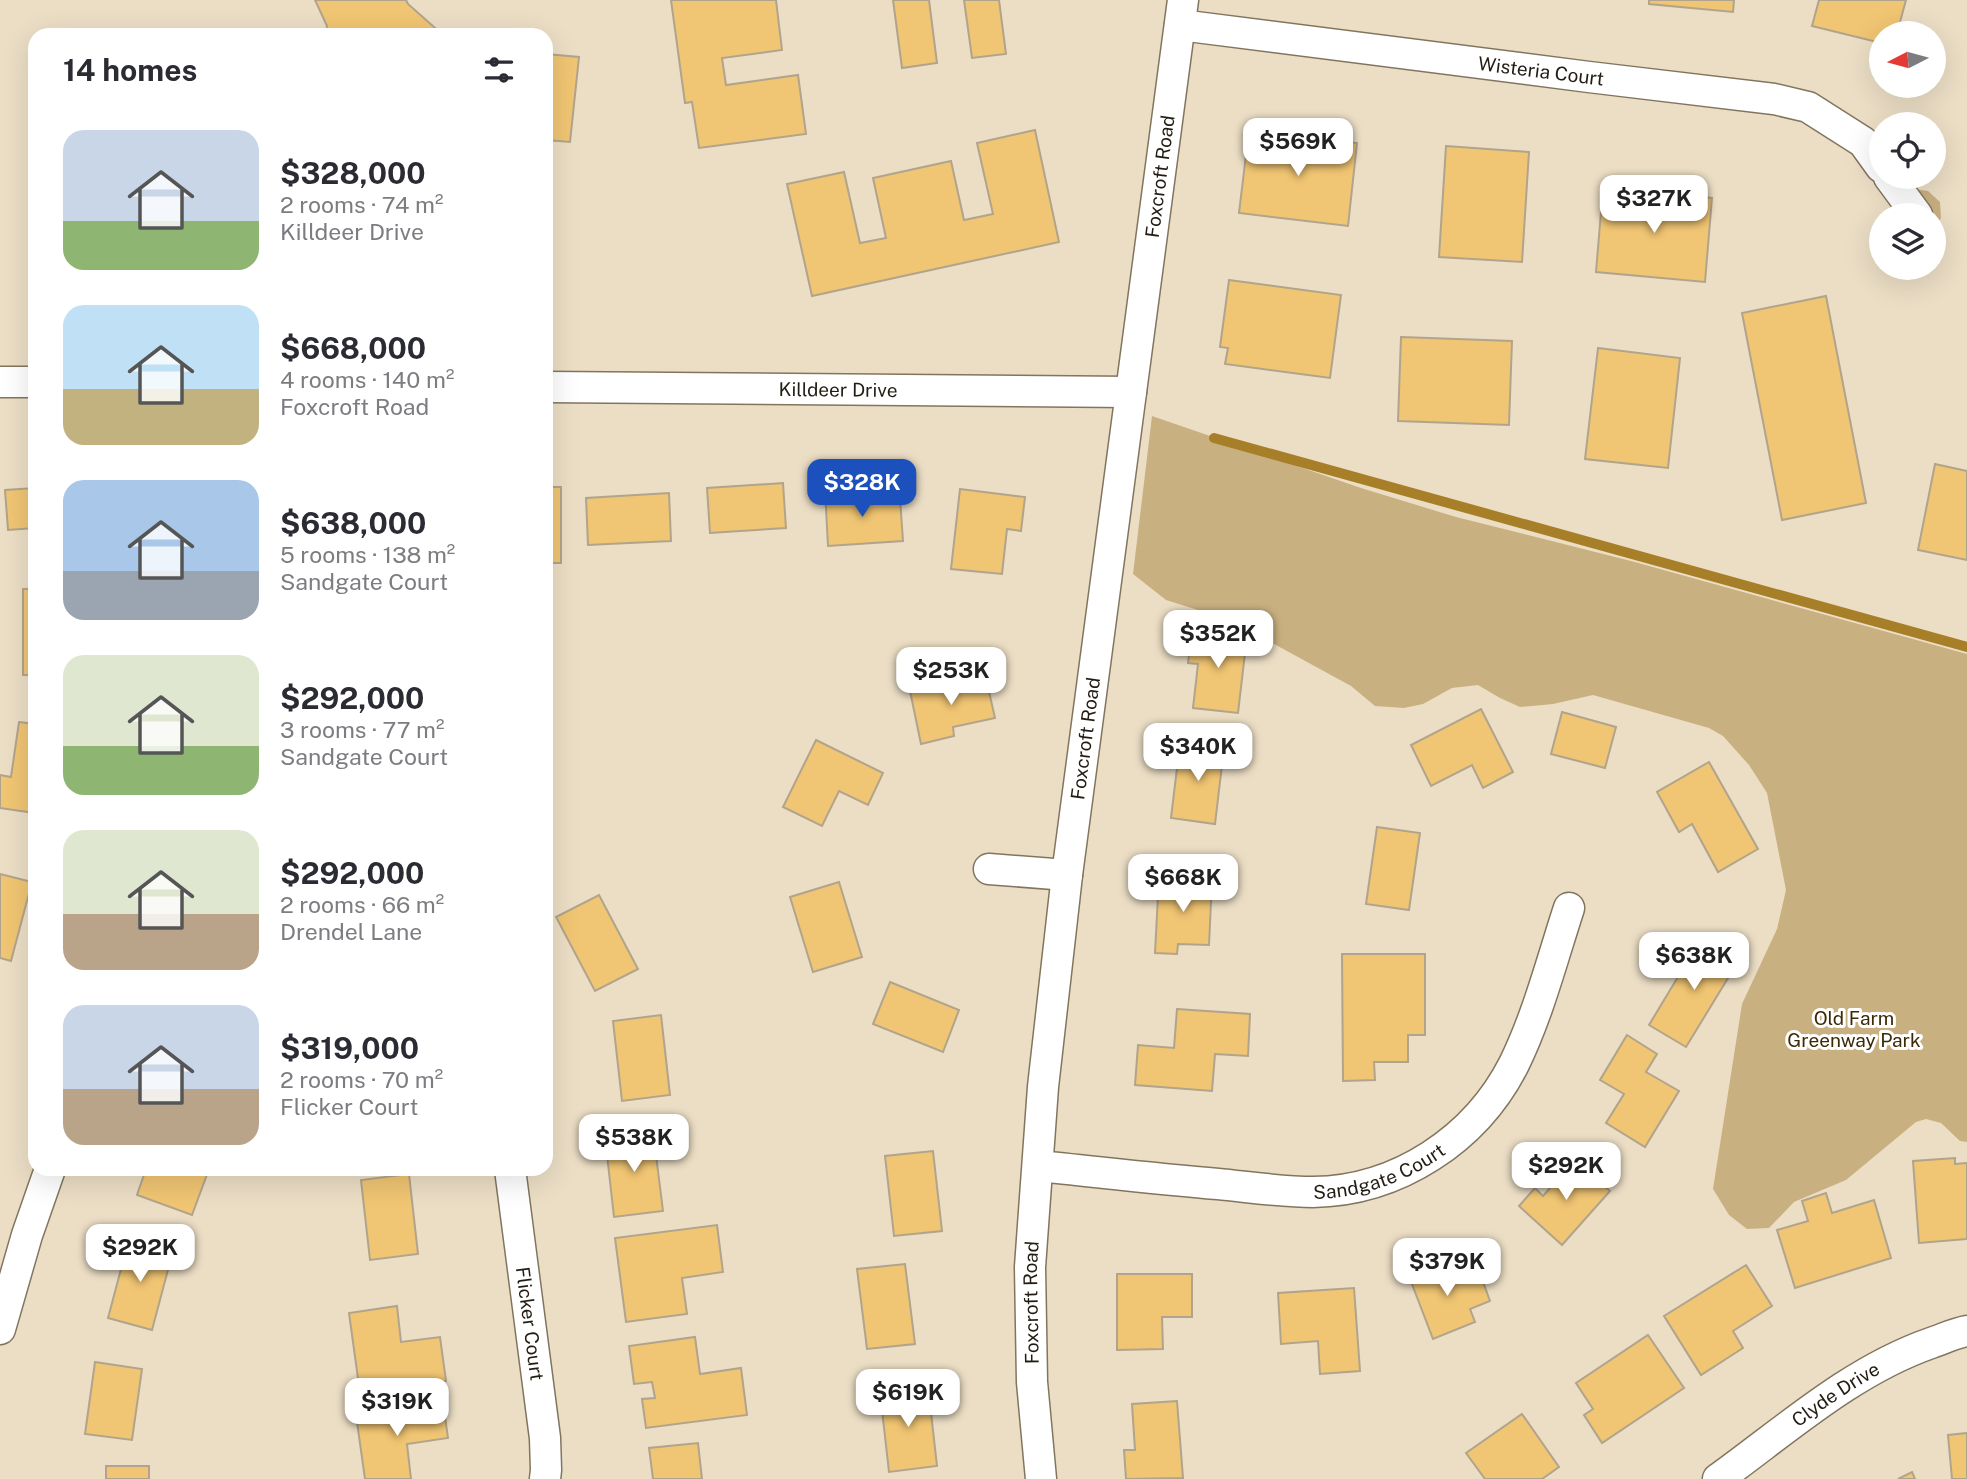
<!DOCTYPE html>
<meta charset="utf-8">
<style>
body{margin:0;font-family:"Public Sans",sans-serif;background:#f2f2f3;color:#2b2b33;height:100vh;display:flex;flex-direction:column;font-size:26px;white-space:nowrap}
*{box-sizing:border-box;margin:0}
p{font-size:23px;color:#7c7c81}
.icon{flex:none;width:38px;height:38px;fill:none;stroke:currentColor;stroke-width:2;stroke-linecap:round;stroke-linejoin:round}
.map{position:relative;flex:1;overflow:hidden}
.panel{position:absolute;left:28px;top:28px;width:525px;height:1148px;display:flex;flex-direction:column;background:#fff;border-radius:21px;box-shadow:0 7px 28px #0002}
.panel>*{flex:none}
.needle{width:46px;rotate:264deg}
.fabs{position:absolute;left:1869px;top:21px;display:grid;gap:14px}
.fabs a{display:grid;place-items:center;width:77px;height:77px;border-radius:50%;background:#fff;box-shadow:0 7px 28px #0002;font-size:35px}
.price{position:absolute;translate:-50% -60px;padding:0 16px;border-radius:14px;background:#fff;color:#222;font-size:23px;line-height:46px;filter:drop-shadow(0 2px 4px #0008)}
.price::after{content:'';position:absolute;left:50%;top:42px;width:21px;height:16px;margin-left:-10px;background:inherit;clip-path:polygon(0 0,100% 0,50% 100%)}
.price.selected{background:#1c50bd;color:#fff}
ul{padding:0;list-style:none}
li{display:flex;align-items:center;gap:21px;height:175px;padding:0 35px}
li span{display:grid;place-items:center;flex:none;width:196px;height:140px;border-radius:21px;color:#555}
li>.icon{margin-inline-start:auto}
span .icon{width:84px;height:84px;fill:#fffc;stroke-width:1}
li b{font-size:30px}
h2{display:flex;justify-content:space-between;align-items:center;height:84px;padding:0 35px;font-size:30px}
.map>svg:first-child{display:block}
</style>
<div class="map">
<svg width="1967" height="1479" viewBox="0 0 1967 1479">
<rect width="100%" height="100%" fill="#ecdec5"/>
<g fill="#c9b081">
<polygon points="1914,189 1928,191 1940,202 1941,218 1934,230 1934,215 1895,215 1895,210"/>
<polygon points="1152,416 1361,488 1456,517 1631,561 1967,654 1967,1142 1960,1141 1941,1123 1926,1119 1916,1122 1846,1180 1794,1202 1769,1228 1747,1229 1729,1215 1713,1189 1742,1004 1777,929 1786,890 1767,793 1749,765 1723,736 1709,728 1593,695 1553,704 1520,707 1500,698 1478,685 1452,688 1423,704 1404,708 1375,706 1351,686 1230,620 1166,600 1133,574"/>
</g>
<g fill="none" stroke-linecap="round" stroke-linejoin="round">
<polyline stroke="#a77f28" stroke-width="10" points="1214,438 1967,647"/>
</g>
<g fill="#f0c573" stroke="#b1a48c" stroke-width="2">
<polygon points="315,0 406,0 408,4 443,35 326,35 327,26"/>
<polygon points="671,0 776,0 782,50 722,58 726,85 798,75 806,134 699,148 692,102 685,103"/>
<polygon points="893,0 929,0 937,63 902,68"/>
<polygon points="964,0 999,0 1006,54 972,58"/>
<polygon points="1649,0 1734,0 1733,12 1649,4"/>
<polygon points="1819,0 1906,0 1897,33 1881,33 1881,43 1812,26"/>
<polygon points="546,54 579,57 570,142 546,140"/>
<polygon points="1035,130 1059,242 812,296 787,184 844,172 860,243 886,238 873,178 951,161 964,220 993,214 977,143"/>
<polygon points="1249,130 1357,143 1348,226 1239,213"/>
<polygon points="1446,146 1529,152 1522,262 1439,257"/>
<polygon points="1603,188 1712,198 1705,282 1596,272"/>
<polygon points="1229,280 1341,295 1330,378 1225,364 1228,348 1220,347"/>
<polygon points="1826,296 1866,503 1782,520 1742,313"/>
<polygon points="1401,337 1512,341 1509,425 1398,421"/>
<polygon points="1598,348 1680,358 1668,468 1585,459"/>
<polygon points="1935,464 1967,471 1967,560 1918,550"/>
<polygon points="783,483 786,528 710,533 707,488"/>
<rect x="546" y="487" width="15" height="76"/>
<polygon points="860,487 861,500 900,498 903,541 828,546 825,490"/>
<polygon points="35,488 35,528 8,530 5,490"/>
<polygon points="960,489 1025,497 1021,531 1007,529 1002,574 951,569"/>
<polygon points="669,493 671,541 588,545 586,498"/>
<rect x="23" y="589" width="12" height="86"/>
<polygon points="1192,629 1247,636 1238,713 1193,708 1198,664 1188,663"/>
<polygon points="985,674 995,718 953,727 954,736 921,744 910,691"/>
<polygon points="1481,709 1513,772 1483,788 1472,765 1431,786 1411,745"/>
<polygon points="1562,712 1616,727 1605,768 1551,754"/>
<polygon points="19,722 35,724 35,813 0,808 0,775 11,777"/>
<polygon points="816,740 883,773 868,805 839,791 822,826 783,807"/>
<polygon points="1180,743 1224,748 1215,824 1171,818"/>
<polygon points="1709,762 1758,849 1718,872 1692,824 1679,832 1657,792"/>
<polygon points="1377,827 1420,833 1409,910 1366,904"/>
<polygon points="0,874 32,882 11,961 0,958"/>
<polygon points="1159,877 1212,880 1209,945 1178,944 1177,954 1155,953"/>
<polygon points="839,882 862,957 813,972 790,897"/>
<polygon points="599,895 638,969 595,991 556,917"/>
<polygon points="1702,937 1739,960 1686,1047 1649,1025"/>
<polygon points="1342,954 1425,954 1425,1035 1408,1035 1408,1062 1374,1062 1375,1080 1343,1081"/>
<polygon points="890,982 959,1010 943,1052 873,1024"/>
<polygon points="1177,1009 1250,1014 1248,1056 1215,1054 1212,1091 1135,1085 1138,1045 1174,1048"/>
<polygon points="661,1015 670,1095 622,1101 613,1021"/>
<polygon points="1627,1035 1657,1054 1646,1072 1679,1091 1645,1147 1606,1123 1624,1094 1600,1080"/>
<polygon points="653,1131 663,1211 614,1217 605,1137"/>
<polygon points="933,1151 942,1231 894,1236 885,1156"/>
<polygon points="1955,1158 1955,1164 1967,1163 1967,1239 1919,1243 1913,1161"/>
<polygon points="1575,1160 1610,1191 1562,1245 1519,1206 1535,1188 1543,1196"/>
<polygon points="146,1169 209,1169 192,1215 137,1195"/>
<polygon points="409,1174 418,1254 370,1260 361,1180"/>
<polygon points="1826,1193 1832,1213 1874,1200 1891,1258 1795,1288 1777,1230 1808,1221 1802,1201"/>
<polygon points="717,1225 723,1272 682,1278 687,1314 626,1322 615,1238"/>
<polygon points="129,1239 173,1251 152,1330 108,1318"/>
<polygon points="1437,1259 1446,1283 1479,1271 1490,1301 1470,1309 1475,1322 1433,1339 1407,1271"/>
<polygon points="905,1264 915,1344 867,1349 857,1269"/>
<polygon points="1746,1265 1772,1306 1733,1331 1743,1348 1701,1375 1664,1316"/>
<polygon points="1117,1274 1192,1274 1192,1317 1162,1317 1163,1349 1117,1350"/>
<polygon points="1354,1288 1360,1371 1320,1374 1318,1341 1281,1344 1278,1293"/>
<polygon points="397,1306 401,1342 440,1337 446,1381 360,1393 349,1313"/>
<polygon points="1648,1335 1684,1388 1602,1443 1584,1415 1593,1409 1576,1383"/>
<polygon points="695,1337 700,1374 741,1368 747,1415 646,1428 642,1399 655,1398 652,1382 634,1384 629,1346"/>
<polygon points="95,1362 142,1369 132,1440 85,1434"/>
<polygon points="928,1386 937,1466 889,1472 880,1392"/>
<polygon points="1177,1401 1183,1478 1126,1479 1124,1450 1135,1450 1132,1404"/>
<polygon points="443,1403 448,1438 407,1444 411,1479 365,1479 356,1415"/>
<polygon points="1522,1414 1559,1467 1542,1479 1485,1479 1466,1453"/>
<polygon points="1967,1433 1967,1479 1952,1479 1948,1435"/>
<polygon points="698,1443 702,1479 653,1479 649,1448"/>
<rect x="106" y="1466" width="43" height="13"/>
<polygon points="1912,1472 1915,1479 1898,1479"/>
</g>
<g fill="none" stroke-linecap="round" stroke-linejoin="round">
<g stroke="#81755f" stroke-width="33">
<g id="minor">
<path id="s1" d="M1180,25L1589,77L1774,99L1808,107L1863,142L1881,167"/>
<polyline points="1889,177 1917,215"/>
<polyline points="0,382 35,382"/>
<path id="s2" d="M546,387L1131,392"/>
<polyline points="989,869 1067,875"/>
<path id="s3" d="M1038,1166C1098,1172 1158,1179 1218,1184C1249,1187 1282,1192 1313,1192C1398,1191 1476,1139 1514,1064C1538,1015 1552,960 1569,908"/>
<path id="s4" d="M510,1169L545,1438L546,1470L545,1479"/>
<polyline points="0,1329 27,1235 50,1169"/>
<path id="s5" d="M1041,1479L1032,1382L1030,1267L1043,1087L1067,875L1183,0"/>
<path id="s6" d="M1718,1479C1786,1430 1851,1371 1931,1343C1943,1339 1955,1333 1967,1331"/>
</g>
</g>
<use href="#minor" stroke="#fff" stroke-width="30"/>
</g>
<g text-anchor="middle" dominant-baseline="central" stroke-width="6" stroke-linejoin="round" paint-order="stroke">
<g font-size="19" fill="#221d14" stroke="#fff">
<text stroke="none"><textPath href="#s1" startOffset="364">Wisteria Court</textPath></text>
<text stroke="none"><textPath href="#s5" startOffset="1311">Foxcroft Road</textPath></text>
<text stroke="none"><textPath href="#s2" startOffset="292">Killdeer Drive</textPath></text>
<text stroke="none"><textPath href="#s5" startOffset="744">Foxcroft Road</textPath></text>
<text stroke="none"><textPath href="#s3" startOffset="346">Sandgate Court</textPath></text>
<text stroke="none"><textPath href="#s5" startOffset="177">Foxcroft Road</textPath></text>
<text stroke="none"><textPath href="#s4" startOffset="156">Flicker Court</textPath></text>
<text stroke="none"><textPath href="#s6" startOffset="145">Clyde Drive</textPath></text>
</g>
<g font-size="19" fill="#3b2a05" stroke="#fff">
<text x="1854" y="1018">Old Farm<tspan x="1854" dy="22">Greenway Park</tspan></text>
</g>
</g>
</svg>
<div class="fabs">
<a><svg class="needle" viewBox="-14 -14 28 28"><path d="M0-13l5 13h-10z" fill="#e53935"/><path d="M0 13l5-13h-10z" fill="#7c7c81"/></svg></a>
<a><svg class="icon" aria-label="locate" viewBox="0 0 24 24"><circle cx="12" cy="12" r="6"/><path d="M12 2v4M12 18v4M2 12h4M18 12h4"/></svg></a>
<a><svg class="icon" aria-label="layers" viewBox="0 0 24 24"><path d="M12 4l9 5-9 5-9-5zM3 14l9 5 9-5"/></svg></a>
</div>
<b class="price" style="left:1298px;top:178px">$569K</b>
<b class="price" style="left:1654px;top:235px">$327K</b>
<b class="price selected" style="left:862px;top:519px">$328K</b>
<b class="price" style="left:1218px;top:670px">$352K</b>
<b class="price" style="left:951px;top:707px">$253K</b>
<b class="price" style="left:1198px;top:783px">$340K</b>
<b class="price" style="left:1183px;top:914px">$668K</b>
<b class="price" style="left:1694px;top:992px">$638K</b>
<b class="price" style="left:634px;top:1174px">$538K</b>
<b class="price" style="left:1566px;top:1202px">$292K</b>
<b class="price" style="left:140px;top:1284px">$292K</b>
<b class="price" style="left:1447px;top:1298px">$379K</b>
<b class="price" style="left:908px;top:1429px">$619K</b>
<b class="price" style="left:397px;top:1438px">$319K</b>
<section class="panel">
<h2>14 homes<svg class="icon" aria-label="filters" viewBox="0 0 24 24"><path d="M4 7h16M4 17h16"/><circle cx="9" cy="7" r="2"/><circle cx="15" cy="17" r="2"/></svg></h2>
<ul>
<li><span style="background:linear-gradient(#c9d6e8 65%,#8fb573 0)"><svg class="icon" aria-label="home" viewBox="0 0 24 24"><path d="M3 11l9-7 9 7M6 9v11h12V9"/></svg></span><div><b>$328,000</b><p>2 rooms · 74 m²</p><p>Killdeer Drive</p></div></li>
<li><span style="background:linear-gradient(#bfe0f5 60%,#c2b280 0)"><svg class="icon" aria-label="home" viewBox="0 0 24 24"><path d="M3 11l9-7 9 7M6 9v11h12V9"/></svg></span><div><b>$668,000</b><p>4 rooms · 140 m²</p><p>Foxcroft Road</p></div></li>
<li><span style="background:linear-gradient(#a9c7e8 65%,#9aa5b1 0)"><svg class="icon" aria-label="home" viewBox="0 0 24 24"><path d="M3 11l9-7 9 7M6 9v11h12V9"/></svg></span><div><b>$638,000</b><p>5 rooms · 138 m²</p><p>Sandgate Court</p></div></li>
<li><span style="background:linear-gradient(#dfe7d0 65%,#8fb573 0)"><svg class="icon" aria-label="home" viewBox="0 0 24 24"><path d="M3 11l9-7 9 7M6 9v11h12V9"/></svg></span><div><b>$292,000</b><p>3 rooms · 77 m²</p><p>Sandgate Court</p></div></li>
<li><span style="background:linear-gradient(#dfe7d0 60%,#b9a48a 0)"><svg class="icon" aria-label="home" viewBox="0 0 24 24"><path d="M3 11l9-7 9 7M6 9v11h12V9"/></svg></span><div><b>$292,000</b><p>2 rooms · 66 m²</p><p>Drendel Lane</p></div></li>
<li><span style="background:linear-gradient(#c9d6e8 60%,#b9a48a 0)"><svg class="icon" aria-label="home" viewBox="0 0 24 24"><path d="M3 11l9-7 9 7M6 9v11h12V9"/></svg></span><div><b>$319,000</b><p>2 rooms · 70 m²</p><p>Flicker Court</p></div></li>
</ul>
</section>
</div>
